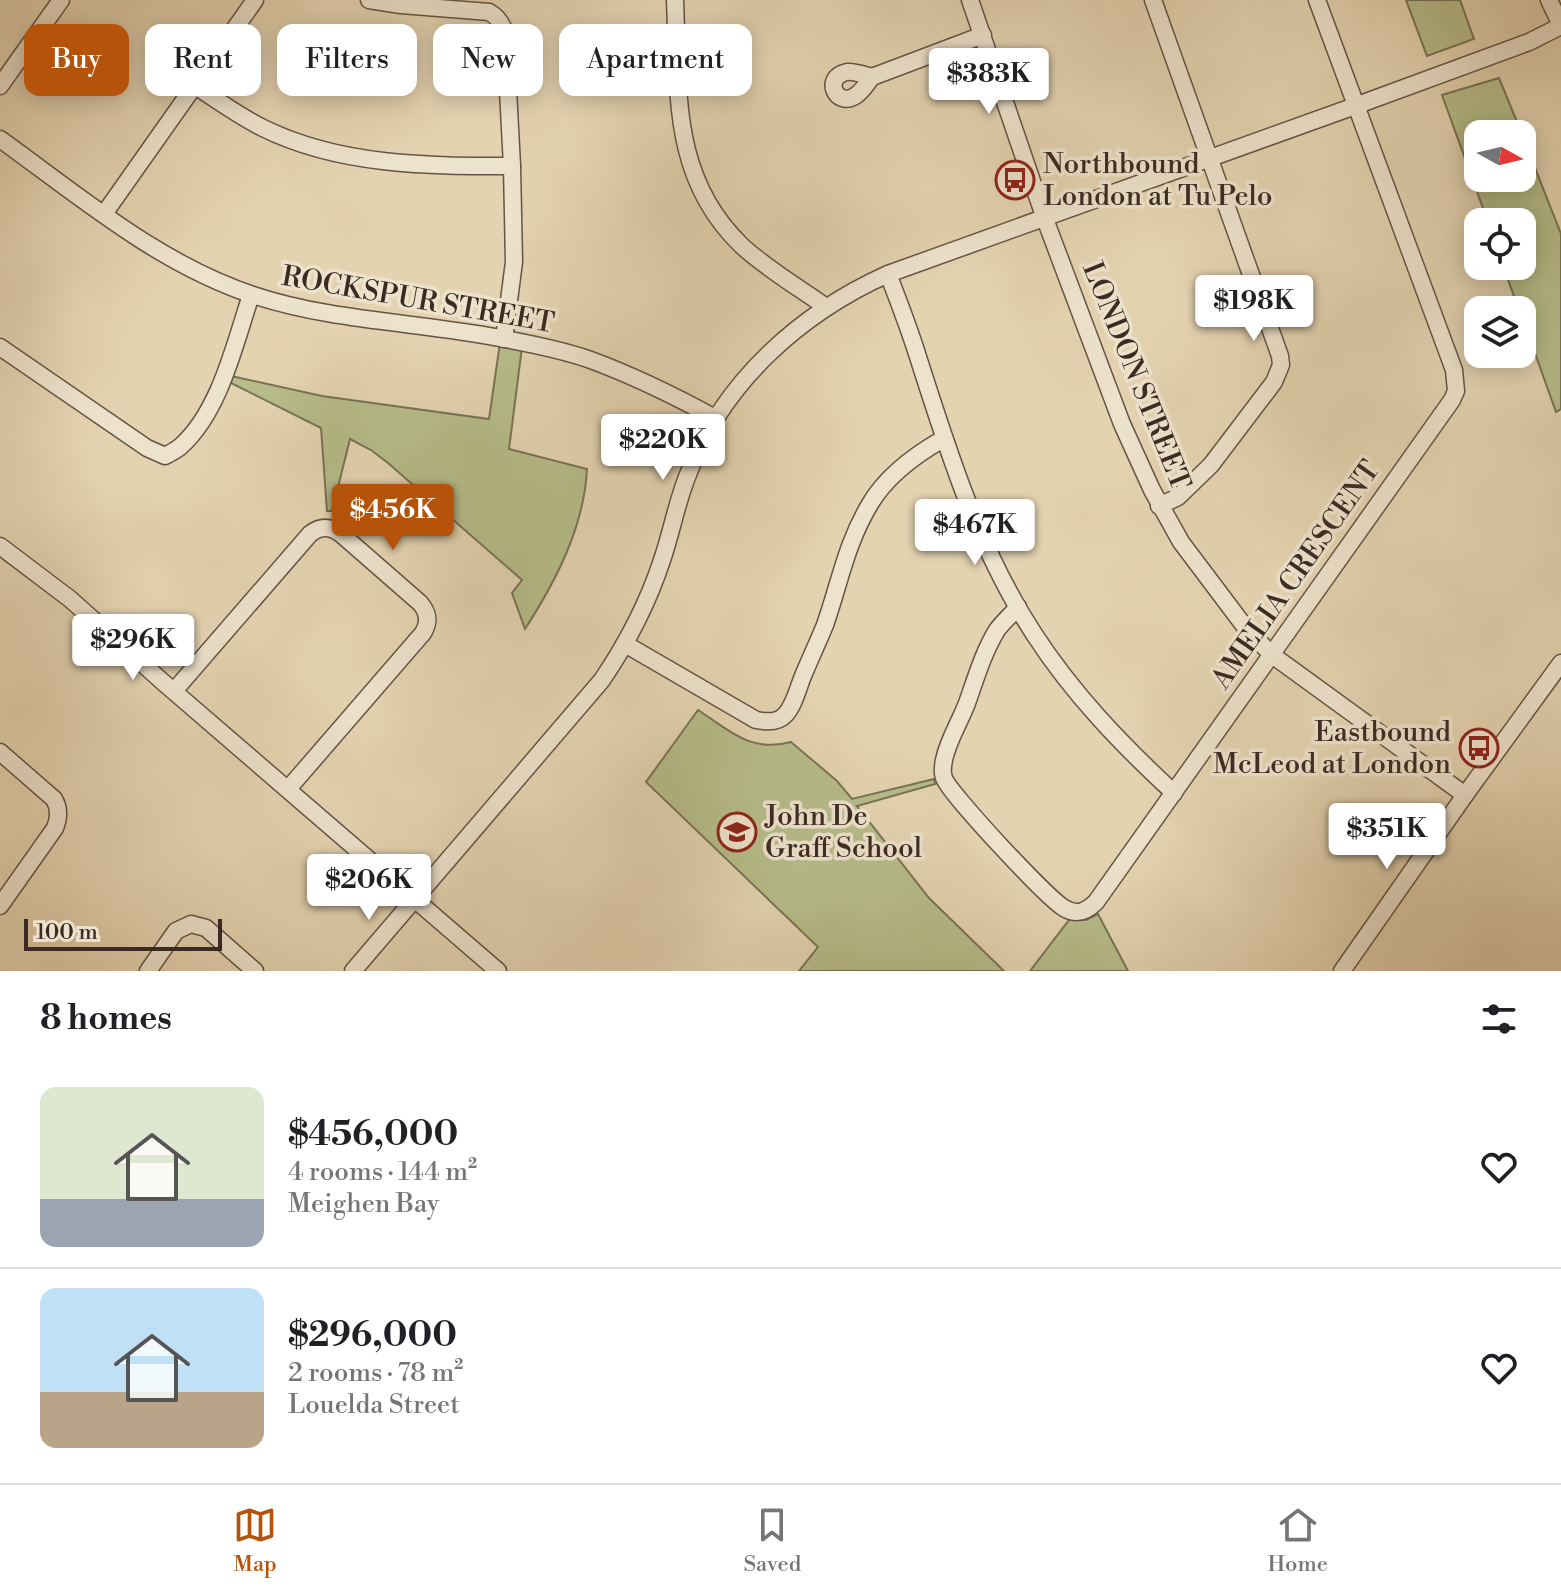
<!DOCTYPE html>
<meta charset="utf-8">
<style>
body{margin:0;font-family:"Libre Bodoni",serif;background:#f2f2f2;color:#202124;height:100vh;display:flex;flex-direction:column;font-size:30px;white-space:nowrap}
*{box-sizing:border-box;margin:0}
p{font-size:26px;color:#757577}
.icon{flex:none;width:44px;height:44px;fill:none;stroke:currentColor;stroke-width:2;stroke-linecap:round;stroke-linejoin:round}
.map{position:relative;height:971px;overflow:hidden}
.sheet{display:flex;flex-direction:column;background:#fff;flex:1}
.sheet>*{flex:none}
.top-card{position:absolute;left:24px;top:24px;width:800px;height:72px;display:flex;gap:16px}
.needle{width:52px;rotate:98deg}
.buttons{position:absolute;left:1464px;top:120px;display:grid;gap:16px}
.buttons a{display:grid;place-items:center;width:72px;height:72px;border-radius:16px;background:#fff;box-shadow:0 4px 20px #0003;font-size:40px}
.scale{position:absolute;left:24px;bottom:20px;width:198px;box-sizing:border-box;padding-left:8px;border:4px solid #3b2a23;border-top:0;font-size:22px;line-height:28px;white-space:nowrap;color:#3b2a23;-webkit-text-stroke:6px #ede2cc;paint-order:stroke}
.price{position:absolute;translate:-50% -68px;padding:0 18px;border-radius:8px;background:#fff;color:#222;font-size:26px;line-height:52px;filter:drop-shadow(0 2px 4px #0008)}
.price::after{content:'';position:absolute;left:50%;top:48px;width:24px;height:18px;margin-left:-12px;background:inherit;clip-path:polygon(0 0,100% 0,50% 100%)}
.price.selected{background:#b45309;color:#fff}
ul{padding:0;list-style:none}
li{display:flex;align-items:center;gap:24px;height:200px;padding:0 40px}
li+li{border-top:2px solid #e0e0e0}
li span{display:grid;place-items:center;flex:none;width:224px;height:160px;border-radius:16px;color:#555}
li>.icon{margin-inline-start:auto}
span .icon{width:96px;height:96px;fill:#fffc;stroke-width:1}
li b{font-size:34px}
h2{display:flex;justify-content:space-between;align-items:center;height:96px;padding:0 40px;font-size:34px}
.pill{padding:0 28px;border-radius:16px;background:#fff;box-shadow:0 4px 20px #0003;font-size:28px;line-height:72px}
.pill.selected{background:#b45309;color:#fff}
.tab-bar{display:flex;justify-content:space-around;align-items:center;height:112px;border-top:2px solid #e0e0e0;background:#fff;font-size:22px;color:#757577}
.tab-bar a{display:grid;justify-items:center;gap:4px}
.tab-bar .selected{color:#b45309}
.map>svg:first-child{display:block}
</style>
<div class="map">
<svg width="1561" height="971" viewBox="0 0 1561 971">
<rect width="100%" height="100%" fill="#e4d3b1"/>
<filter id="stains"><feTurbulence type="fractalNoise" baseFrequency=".0025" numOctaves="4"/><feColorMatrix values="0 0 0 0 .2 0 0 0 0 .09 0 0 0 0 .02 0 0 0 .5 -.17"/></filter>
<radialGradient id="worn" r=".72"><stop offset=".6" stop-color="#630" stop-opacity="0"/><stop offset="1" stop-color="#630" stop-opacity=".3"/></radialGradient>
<g fill="#b6bc8a" stroke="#787356" stroke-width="2">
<polygon points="1406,0 1460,0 1474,39 1427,56"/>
<polygon points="1499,78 1522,134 1478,134 1478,178 1522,178 1522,135 1561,234 1561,409 1556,412 1522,317 1522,310 1519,310 1503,266 1522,266 1522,222 1488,222 1442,95"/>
<path d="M500,343L522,347L509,449L587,469C584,527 556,581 525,629L512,593L522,580L388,463L371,450L350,439L332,511H327L321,428L229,382L231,376L322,396L489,419Z"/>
<path d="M698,710C730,731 751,753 791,742L837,781L852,799L934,779L935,784L857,806L929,898L1004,971H799L818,947L646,782Z"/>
<polygon points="1098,914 1128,971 1030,971 1069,920 1086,920"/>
</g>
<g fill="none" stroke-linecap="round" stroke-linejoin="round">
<g stroke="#655446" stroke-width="19">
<g id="minor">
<path d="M369,0L401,5L489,12C498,17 502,23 505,33L512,166L514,262L504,339"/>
<path d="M675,0C679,91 670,177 742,246C767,269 798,287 826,307"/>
<polyline points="970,0 1045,219 1122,424 1152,490 1181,542 1245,627 1272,655 1465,795"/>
<polyline points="1153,0 1280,356 1281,365 1274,382 1211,465 1178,497 1159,506"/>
<polyline points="1549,0 1561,25"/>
<path d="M872,77C867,83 862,92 855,96C836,108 822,77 847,72C855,71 864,75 872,77L983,35"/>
<path d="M194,85C217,100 239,116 263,128C340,166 428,166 512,166"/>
<polyline points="0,86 61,0"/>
<path d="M0,139C79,196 159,264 253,295C334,322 422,322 505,339C532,344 562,350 588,359C632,375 673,395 715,418"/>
<polyline points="104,214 255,0"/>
<path d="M888,274C899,302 910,331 919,360C949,454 979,550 1034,634C1073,694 1121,744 1174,793"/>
<path d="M0,347L147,448L165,456C170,453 177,450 181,446C220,411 235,343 251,295"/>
<polyline points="0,546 70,599 164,683 498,971"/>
<path d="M1018,607C1011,615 1003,622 997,630C983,653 976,678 967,703C960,722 948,740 944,760C943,765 942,773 944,778C949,793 1047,898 1064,908C1077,916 1087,911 1096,902L1452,400L1456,391L1454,370L1317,0"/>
<path d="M625,644L756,720C766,722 778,723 785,715C794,706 798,688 803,676C810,659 818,642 825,625C840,582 846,544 870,504C887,475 915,455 943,439"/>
<path d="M174,691L310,534C320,526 330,526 341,534L420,603C428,612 430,622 423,633L288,789"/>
<path d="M0,752L54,799C60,809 59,818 55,828L0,906"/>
<polyline points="148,971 176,931 191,924 206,928 255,971"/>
<path d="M353,971L602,680C627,643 648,603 662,560C672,531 677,500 689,472C724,381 801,313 888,274L1355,106L1529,42L1561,26"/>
<polyline points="1342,971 1465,795 1561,663"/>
</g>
</g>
<use href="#minor" stroke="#ede2cc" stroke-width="16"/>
</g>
<defs>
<g id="bus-ring" transform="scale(2)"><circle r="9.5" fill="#ede2cc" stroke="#8f2418" stroke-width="1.5"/><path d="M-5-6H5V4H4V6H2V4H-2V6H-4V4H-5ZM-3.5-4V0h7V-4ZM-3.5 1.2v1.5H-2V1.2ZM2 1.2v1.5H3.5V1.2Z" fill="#8f2418"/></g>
<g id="school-ring" transform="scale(2)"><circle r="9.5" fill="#ede2cc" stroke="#8f2418" stroke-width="1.5"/><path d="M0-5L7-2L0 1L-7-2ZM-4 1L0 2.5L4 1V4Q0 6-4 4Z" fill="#8f2418"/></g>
</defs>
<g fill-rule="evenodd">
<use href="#bus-ring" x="1015" y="180"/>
<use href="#bus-ring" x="1479" y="748"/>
<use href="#school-ring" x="737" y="832"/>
</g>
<g text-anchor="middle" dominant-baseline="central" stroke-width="7" stroke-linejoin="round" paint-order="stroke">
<g font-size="28" fill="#3b2a23" stroke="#ede2cc" text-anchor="start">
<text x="1043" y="164">Northbound<tspan x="1043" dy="32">London at Tu Pelo</tspan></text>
<text x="1451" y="732" text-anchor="end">Eastbound<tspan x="1451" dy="32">McLeod at London</tspan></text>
<text x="765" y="816">John De<tspan x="765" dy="32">Graff School</tspan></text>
</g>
<g font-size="28" fill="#3b2a23" stroke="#ede2cc">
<text transform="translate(418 300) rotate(10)">ROCKSPUR STREET</text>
<text transform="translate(1136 376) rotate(68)">LONDON STREET</text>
<text transform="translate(1296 575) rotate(-55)">AMELIA CRESCENT</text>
</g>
</g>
<rect width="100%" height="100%" filter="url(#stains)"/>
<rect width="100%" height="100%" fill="url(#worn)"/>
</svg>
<div class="buttons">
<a><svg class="needle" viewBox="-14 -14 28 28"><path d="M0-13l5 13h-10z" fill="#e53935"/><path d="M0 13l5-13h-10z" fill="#757577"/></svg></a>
<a><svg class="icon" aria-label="locate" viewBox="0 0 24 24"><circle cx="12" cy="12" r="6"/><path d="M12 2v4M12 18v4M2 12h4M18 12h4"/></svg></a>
<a><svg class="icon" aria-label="layers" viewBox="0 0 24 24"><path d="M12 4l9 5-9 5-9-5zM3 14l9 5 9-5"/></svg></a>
</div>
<div class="scale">100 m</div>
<b class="price" style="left:989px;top:116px">$383K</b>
<b class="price" style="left:1254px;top:343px">$198K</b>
<b class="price" style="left:663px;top:482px">$220K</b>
<b class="price selected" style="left:393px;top:552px">$456K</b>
<b class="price" style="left:975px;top:567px">$467K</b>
<b class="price" style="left:133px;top:682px">$296K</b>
<b class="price" style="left:1387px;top:871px">$351K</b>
<b class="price" style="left:369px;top:922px">$206K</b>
<div class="top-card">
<a class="pill selected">Buy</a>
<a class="pill">Rent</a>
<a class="pill">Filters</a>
<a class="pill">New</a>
<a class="pill">Apartment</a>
</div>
</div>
<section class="sheet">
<h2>8 homes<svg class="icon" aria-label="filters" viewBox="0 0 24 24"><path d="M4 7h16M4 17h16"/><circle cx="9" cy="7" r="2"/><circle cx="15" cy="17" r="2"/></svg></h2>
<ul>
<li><span style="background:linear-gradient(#dfe7d0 70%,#9aa5b1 0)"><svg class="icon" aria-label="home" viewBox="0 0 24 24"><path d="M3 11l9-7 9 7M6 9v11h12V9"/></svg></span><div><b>$456,000</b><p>4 rooms · 144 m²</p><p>Meighen Bay</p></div><svg class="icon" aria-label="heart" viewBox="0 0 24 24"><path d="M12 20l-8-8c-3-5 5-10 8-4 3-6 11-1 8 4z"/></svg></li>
<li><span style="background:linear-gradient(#bfe0f5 65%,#b9a48a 0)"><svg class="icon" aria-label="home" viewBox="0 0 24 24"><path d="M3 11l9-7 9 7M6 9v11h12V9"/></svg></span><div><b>$296,000</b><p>2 rooms · 78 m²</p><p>Louelda Street</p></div><svg class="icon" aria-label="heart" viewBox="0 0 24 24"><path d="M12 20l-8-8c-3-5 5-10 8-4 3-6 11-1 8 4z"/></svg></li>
</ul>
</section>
<nav class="tab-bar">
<a class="selected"><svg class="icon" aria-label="map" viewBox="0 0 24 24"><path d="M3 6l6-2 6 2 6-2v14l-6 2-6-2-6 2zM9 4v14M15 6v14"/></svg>Map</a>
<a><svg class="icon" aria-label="saved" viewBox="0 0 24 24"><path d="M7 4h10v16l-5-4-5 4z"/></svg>Saved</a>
<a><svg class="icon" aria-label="home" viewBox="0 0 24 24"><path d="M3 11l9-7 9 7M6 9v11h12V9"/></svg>Home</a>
</nav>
